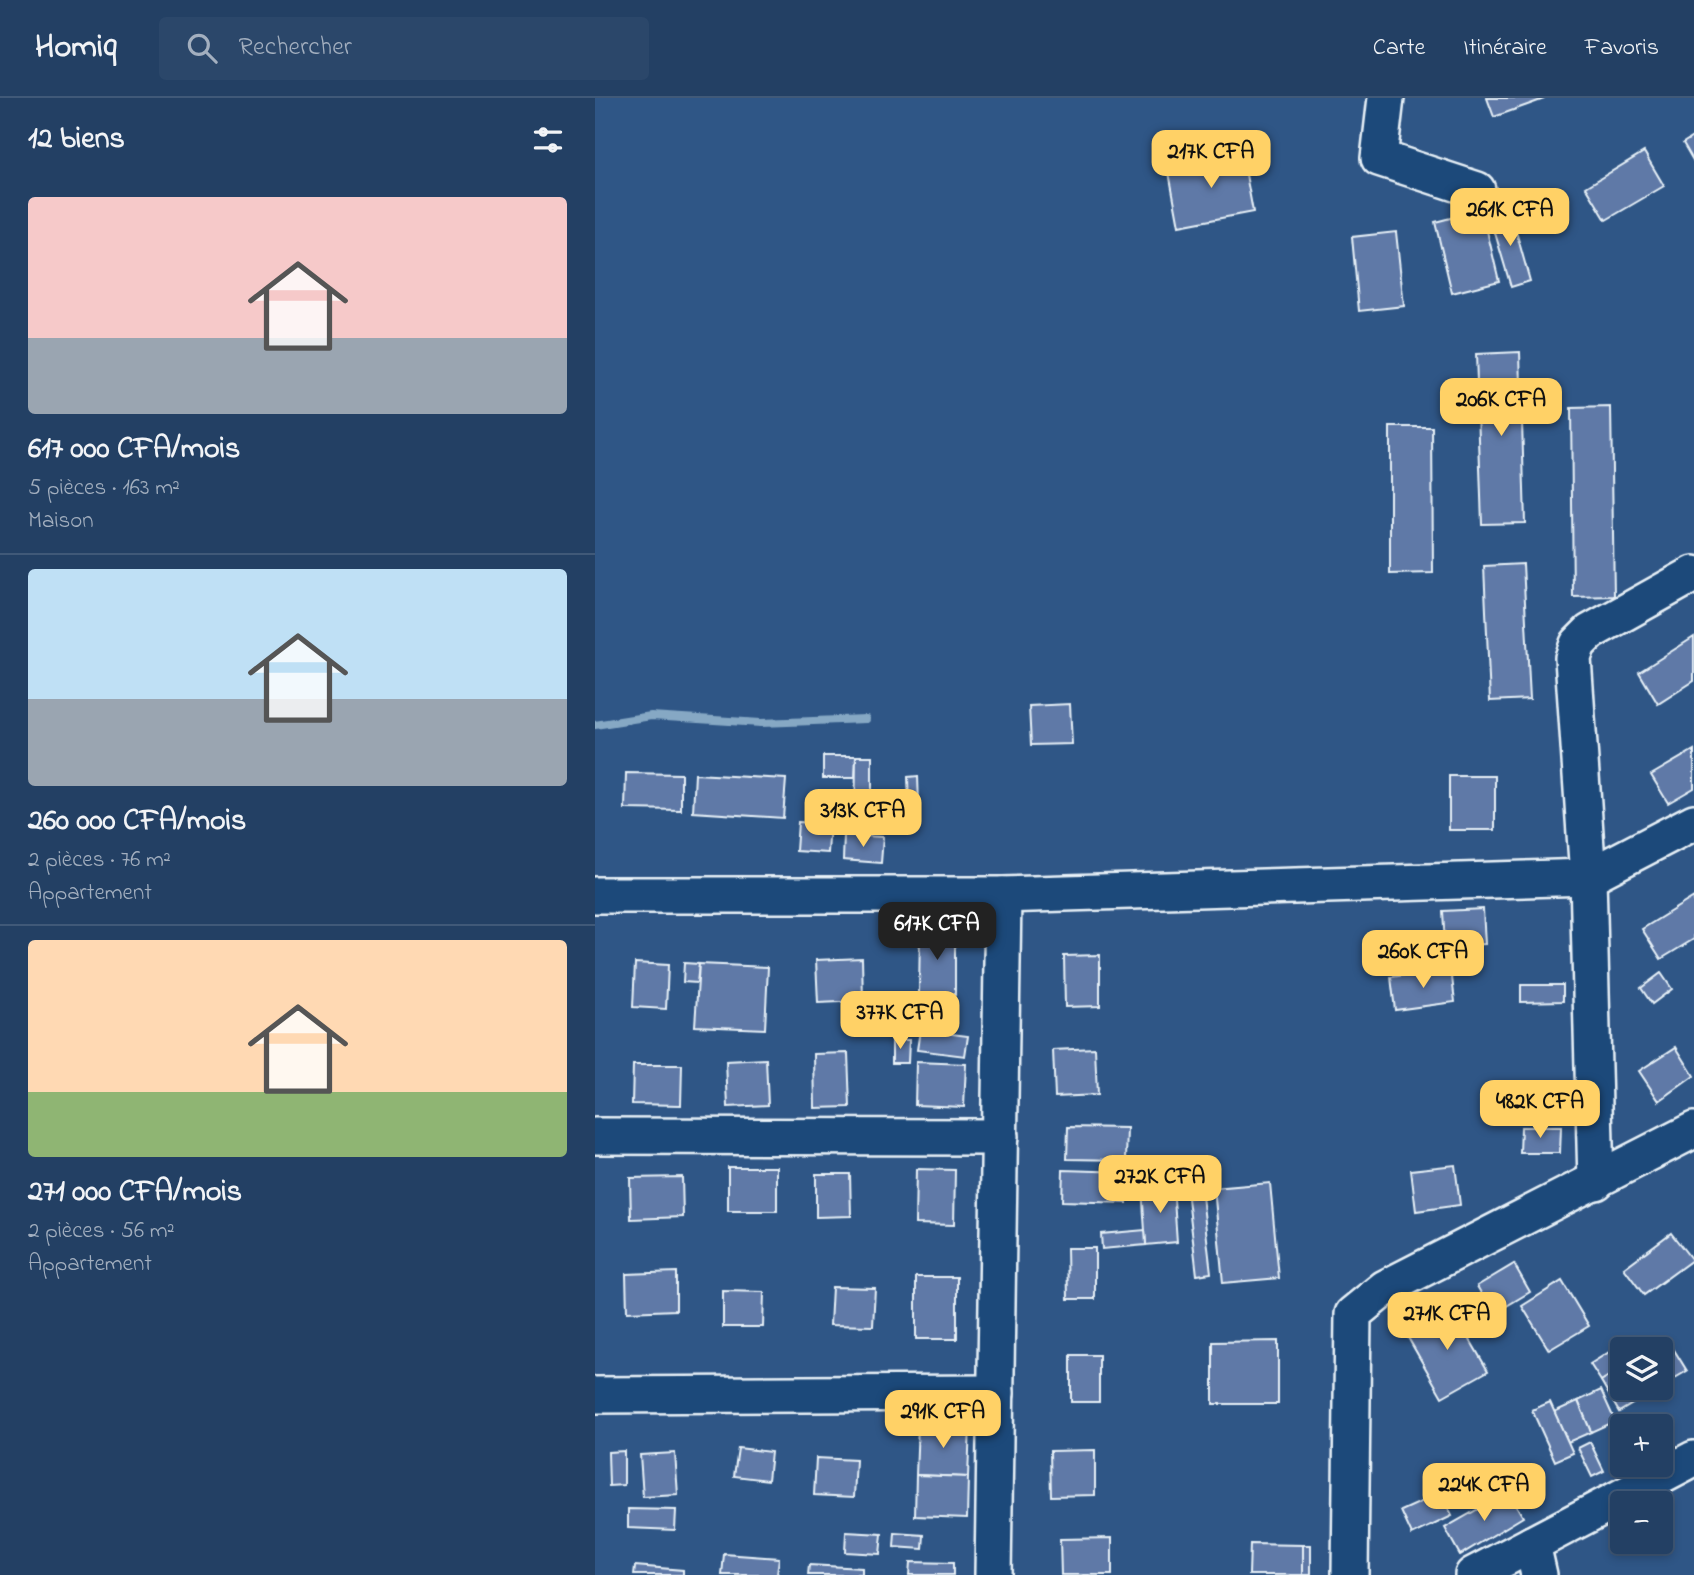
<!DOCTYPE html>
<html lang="fr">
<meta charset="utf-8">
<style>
body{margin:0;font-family:"Indie Flower",sans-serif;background:#2b476a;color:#f1f3f6;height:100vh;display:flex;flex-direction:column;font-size:26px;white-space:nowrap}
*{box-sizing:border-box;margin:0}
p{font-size:23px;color:#a3afbf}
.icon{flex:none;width:38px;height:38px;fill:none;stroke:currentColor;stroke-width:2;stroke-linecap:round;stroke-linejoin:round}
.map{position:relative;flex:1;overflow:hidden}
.sheet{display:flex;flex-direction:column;background:#234064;width:595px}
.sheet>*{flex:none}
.fabs{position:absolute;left:1015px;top:1239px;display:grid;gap:14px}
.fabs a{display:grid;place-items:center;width:63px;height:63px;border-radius:7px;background:#234064;box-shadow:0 4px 10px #0003,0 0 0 2px #405978;font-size:35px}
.price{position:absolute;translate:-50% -60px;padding:0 16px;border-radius:14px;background:#ffd166;color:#111;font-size:23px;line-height:46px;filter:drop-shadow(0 2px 4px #0008)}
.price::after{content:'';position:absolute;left:50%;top:42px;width:21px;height:16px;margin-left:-10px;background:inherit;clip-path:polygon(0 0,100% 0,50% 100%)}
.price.on{background:#222;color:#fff}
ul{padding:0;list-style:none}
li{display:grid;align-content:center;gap:14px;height:371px;padding:0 28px}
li+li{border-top:2px solid #405978}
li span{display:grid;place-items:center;height:217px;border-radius:7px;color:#555}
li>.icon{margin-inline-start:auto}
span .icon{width:126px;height:126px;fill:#fffc;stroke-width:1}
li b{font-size:30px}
h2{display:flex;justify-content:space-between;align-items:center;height:84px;padding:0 28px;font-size:30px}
header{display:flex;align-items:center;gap:42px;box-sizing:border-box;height:98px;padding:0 35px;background:#234064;border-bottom:2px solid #405978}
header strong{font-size:33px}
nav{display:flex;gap:38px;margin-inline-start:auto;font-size:24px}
.search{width:490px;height:63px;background:#2b476a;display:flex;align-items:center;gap:18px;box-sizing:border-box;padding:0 24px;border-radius:7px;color:#a3afbf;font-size:26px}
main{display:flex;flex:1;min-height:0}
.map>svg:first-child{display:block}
</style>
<header>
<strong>Homiq</strong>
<div class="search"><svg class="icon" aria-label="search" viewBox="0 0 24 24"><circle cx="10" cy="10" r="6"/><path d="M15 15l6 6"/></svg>Rechercher</div>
<nav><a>Carte</a><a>Itinéraire</a><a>Favoris</a></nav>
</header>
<main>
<section class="sheet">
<h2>12 biens<svg class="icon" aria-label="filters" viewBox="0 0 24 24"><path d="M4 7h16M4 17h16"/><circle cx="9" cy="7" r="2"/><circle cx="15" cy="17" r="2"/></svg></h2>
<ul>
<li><span style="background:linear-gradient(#f6c9c9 65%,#9aa5b1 0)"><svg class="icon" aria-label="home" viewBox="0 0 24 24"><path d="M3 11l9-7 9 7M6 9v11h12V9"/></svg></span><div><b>617 000 CFA/mois</b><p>5 pièces · 163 m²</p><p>Maison</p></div></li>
<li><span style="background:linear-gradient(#bfe0f5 60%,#9aa5b1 0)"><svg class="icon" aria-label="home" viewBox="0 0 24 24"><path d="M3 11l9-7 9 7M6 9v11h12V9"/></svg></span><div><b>260 000 CFA/mois</b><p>2 pièces · 76 m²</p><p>Appartement</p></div></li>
<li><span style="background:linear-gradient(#ffd9b3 70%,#8fb573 0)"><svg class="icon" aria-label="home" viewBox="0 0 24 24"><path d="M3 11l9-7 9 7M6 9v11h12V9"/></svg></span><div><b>271 000 CFA/mois</b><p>2 pièces · 56 m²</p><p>Appartement</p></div></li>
</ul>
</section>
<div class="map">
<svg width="1099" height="1477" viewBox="0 0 1099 1477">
<rect width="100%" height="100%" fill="#2f5686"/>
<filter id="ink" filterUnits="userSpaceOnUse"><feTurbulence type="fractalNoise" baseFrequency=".0143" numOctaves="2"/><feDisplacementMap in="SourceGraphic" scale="14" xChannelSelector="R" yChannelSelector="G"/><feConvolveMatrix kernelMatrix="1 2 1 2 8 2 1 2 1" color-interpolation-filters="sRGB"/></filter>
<g filter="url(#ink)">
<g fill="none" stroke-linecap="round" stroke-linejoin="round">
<polyline stroke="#86a8c4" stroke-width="8" points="0,627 56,618 166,625 271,621"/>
</g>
<g fill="#5e79a7" stroke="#e8f1f8" stroke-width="2">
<polygon points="892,0 949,0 949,1 899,19"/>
<polygon points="1099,38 1099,64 1088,45"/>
<polygon points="1049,54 1069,88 1011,122 991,89"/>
<polygon points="647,55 658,114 584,128 573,69"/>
<polygon points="887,112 904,183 857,195 840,124"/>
<polygon points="915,112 935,183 916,189 895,118"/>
<polygon points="801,134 809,208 764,213 757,139"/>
<polygon points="925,254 930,425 887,426 881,256"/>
<polygon points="1016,309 1019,498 978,499 976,310"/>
<polygon points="795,329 837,329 838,475 795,476"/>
<polygon points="928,466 935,601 895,603 889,468"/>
<polygon points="1099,539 1099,583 1063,606 1044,574"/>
<polygon points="475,606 477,646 436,647 434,608"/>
<polygon points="1099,652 1099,690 1073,705 1056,677"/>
<polygon points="228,658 261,658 260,680 228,680"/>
<polygon points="261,658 277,658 277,732 260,732"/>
<polygon points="31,675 86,676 86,712 30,711"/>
<polygon points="100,676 191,681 188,720 98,714"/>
<polygon points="323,678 324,707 314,707 313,679"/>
<rect x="854" y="678" width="46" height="54"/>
<polygon points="243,716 260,716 260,732 243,731"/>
<polygon points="203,724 235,726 233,755 201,753"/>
<polygon points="249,737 288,739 286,765 248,762"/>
<polygon points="1099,799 1099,841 1066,861 1047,831"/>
<polygon points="888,811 890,846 850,848 848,813"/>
<polygon points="325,830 360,830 360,897 324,897"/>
<polygon points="505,857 505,908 470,909 469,858"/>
<polygon points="267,860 268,903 223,905 221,862"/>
<polygon points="40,865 73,867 71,911 38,909"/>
<polygon points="89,865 104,866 102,885 88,884"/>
<polygon points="104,866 173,869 170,931 100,928"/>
<polygon points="856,871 860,904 800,912 796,879"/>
<polygon points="1066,875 1077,891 1057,906 1046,890"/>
<polygon points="926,887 968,887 968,903 926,904"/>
<polygon points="325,932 373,938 370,958 322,952"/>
<polygon points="297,942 314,942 313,965 297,965"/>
<polygon points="1081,949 1099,978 1064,1003 1044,973"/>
<polygon points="500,950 502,997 460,999 458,952"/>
<polygon points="253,955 255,1009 220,1010 219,956"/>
<polygon points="171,961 173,1007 133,1009 131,963"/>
<polygon points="321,964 371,966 369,1009 320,1007"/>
<polygon points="38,967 87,967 86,1007 37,1006"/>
<polygon points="473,1029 532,1030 531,1062 472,1061"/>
<polygon points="926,1029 966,1029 965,1055 925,1055"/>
<polygon points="860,1067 865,1107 821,1113 816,1072"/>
<rect x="133" y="1069" width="49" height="44"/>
<polygon points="321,1071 360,1072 359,1127 320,1126"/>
<polygon points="468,1072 532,1074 532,1105 467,1103"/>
<polygon points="221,1076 255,1076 256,1118 221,1119"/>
<polygon points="87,1079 88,1119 36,1121 35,1080"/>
<polygon points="675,1085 684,1180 628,1185 619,1090"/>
<polygon points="578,1087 582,1144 551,1147 547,1090"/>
<polygon points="607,1098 616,1175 602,1177 593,1100"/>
<polygon points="550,1132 551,1147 507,1151 506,1136"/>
<polygon points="1076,1135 1097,1162 1049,1197 1029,1170"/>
<polygon points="472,1150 500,1150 500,1201 473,1201"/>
<polygon points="919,1166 935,1194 898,1216 882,1188"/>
<polygon points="81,1174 81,1212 32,1214 31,1176"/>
<rect x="321" y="1179" width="41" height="62"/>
<polygon points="967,1183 994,1228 954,1252 927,1208"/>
<polygon points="237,1189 280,1190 278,1228 235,1227"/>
<polygon points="128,1193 169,1194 168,1229 128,1229"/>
<polygon points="856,1209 893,1273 847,1299 811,1236"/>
<polygon points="1073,1242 1092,1273 1066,1288 1066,1251 1057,1251"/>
<polygon points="683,1243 683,1306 618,1306 618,1244"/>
<polygon points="1032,1243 1037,1251 1027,1251 1027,1270 1006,1283 995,1266"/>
<rect x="476" y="1257" width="28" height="47"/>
<polygon points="1027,1270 1027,1290 1064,1290 1024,1314 1006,1283"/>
<polygon points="1006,1292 1020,1323 996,1334 983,1303"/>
<polygon points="983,1303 996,1334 973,1344 959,1314"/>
<polygon points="955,1304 978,1355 960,1363 937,1312"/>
<polygon points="323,1326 375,1327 373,1379 321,1377"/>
<polygon points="995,1344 1009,1373 997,1379 983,1350"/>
<polygon points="143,1350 176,1354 173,1382 139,1378"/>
<polygon points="500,1352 500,1397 456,1398 455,1353"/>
<polygon points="29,1353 29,1387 14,1388 13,1354"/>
<polygon points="80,1355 83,1397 48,1399 45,1357"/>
<polygon points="221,1360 261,1362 259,1399 219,1397"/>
<polygon points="321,1377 373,1379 372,1420 320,1418"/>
<polygon points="913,1394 928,1419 865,1457 850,1430"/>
<polygon points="846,1395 857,1418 817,1437 806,1413"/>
<polygon points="33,1411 81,1412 80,1432 33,1430"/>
<polygon points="251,1434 287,1436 285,1456 250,1454"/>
<polygon points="300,1435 329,1437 328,1451 299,1449"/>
<polygon points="517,1440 517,1477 466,1477 465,1441"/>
<polygon points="655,1446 708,1447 708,1477 654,1477"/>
<rect x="708" y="1447" width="8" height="30"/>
<polygon points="129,1456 184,1460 182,1477 127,1477"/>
<polygon points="315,1464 358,1465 358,1477 314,1477"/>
<polygon points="214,1467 267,1470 267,1477 213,1477"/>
<polygon points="40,1468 88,1472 88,1477 39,1477"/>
</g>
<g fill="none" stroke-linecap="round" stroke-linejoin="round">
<g stroke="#e8f1f8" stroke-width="40">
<g id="minor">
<polyline points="791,0 784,60 882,92"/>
<polyline points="0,797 408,797 993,779 1099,724"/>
<polyline points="0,1038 405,1039"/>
<polyline points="1001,1084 993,779 978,560 983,546 995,534 1099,476"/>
<polyline points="0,1297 401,1295"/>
<polyline points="937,1446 944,1477"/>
<polyline points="398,1477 408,797"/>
<polyline points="755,1477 758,1216 790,1190 1099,1032"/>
<polyline points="878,1477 1099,1361"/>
</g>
</g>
<use href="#minor" stroke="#1f4a7a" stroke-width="35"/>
</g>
</g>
</svg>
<div class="fabs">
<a><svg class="icon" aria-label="layers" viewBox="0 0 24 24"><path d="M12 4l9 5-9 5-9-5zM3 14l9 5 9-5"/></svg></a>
<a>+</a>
<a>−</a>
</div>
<b class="price" style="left:616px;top:92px">217K CFA</b>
<b class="price" style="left:915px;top:150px">261K CFA</b>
<b class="price" style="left:906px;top:340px">206K CFA</b>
<b class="price" style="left:268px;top:751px">313K CFA</b>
<b class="price on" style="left:342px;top:864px">617K CFA</b>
<b class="price" style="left:828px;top:892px">260K CFA</b>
<b class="price" style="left:305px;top:953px">377K CFA</b>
<b class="price" style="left:945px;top:1042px">482K CFA</b>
<b class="price" style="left:565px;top:1117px">272K CFA</b>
<b class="price" style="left:852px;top:1254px">271K CFA</b>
<b class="price" style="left:348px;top:1352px">291K CFA</b>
<b class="price" style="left:889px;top:1425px">224K CFA</b>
</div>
</main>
